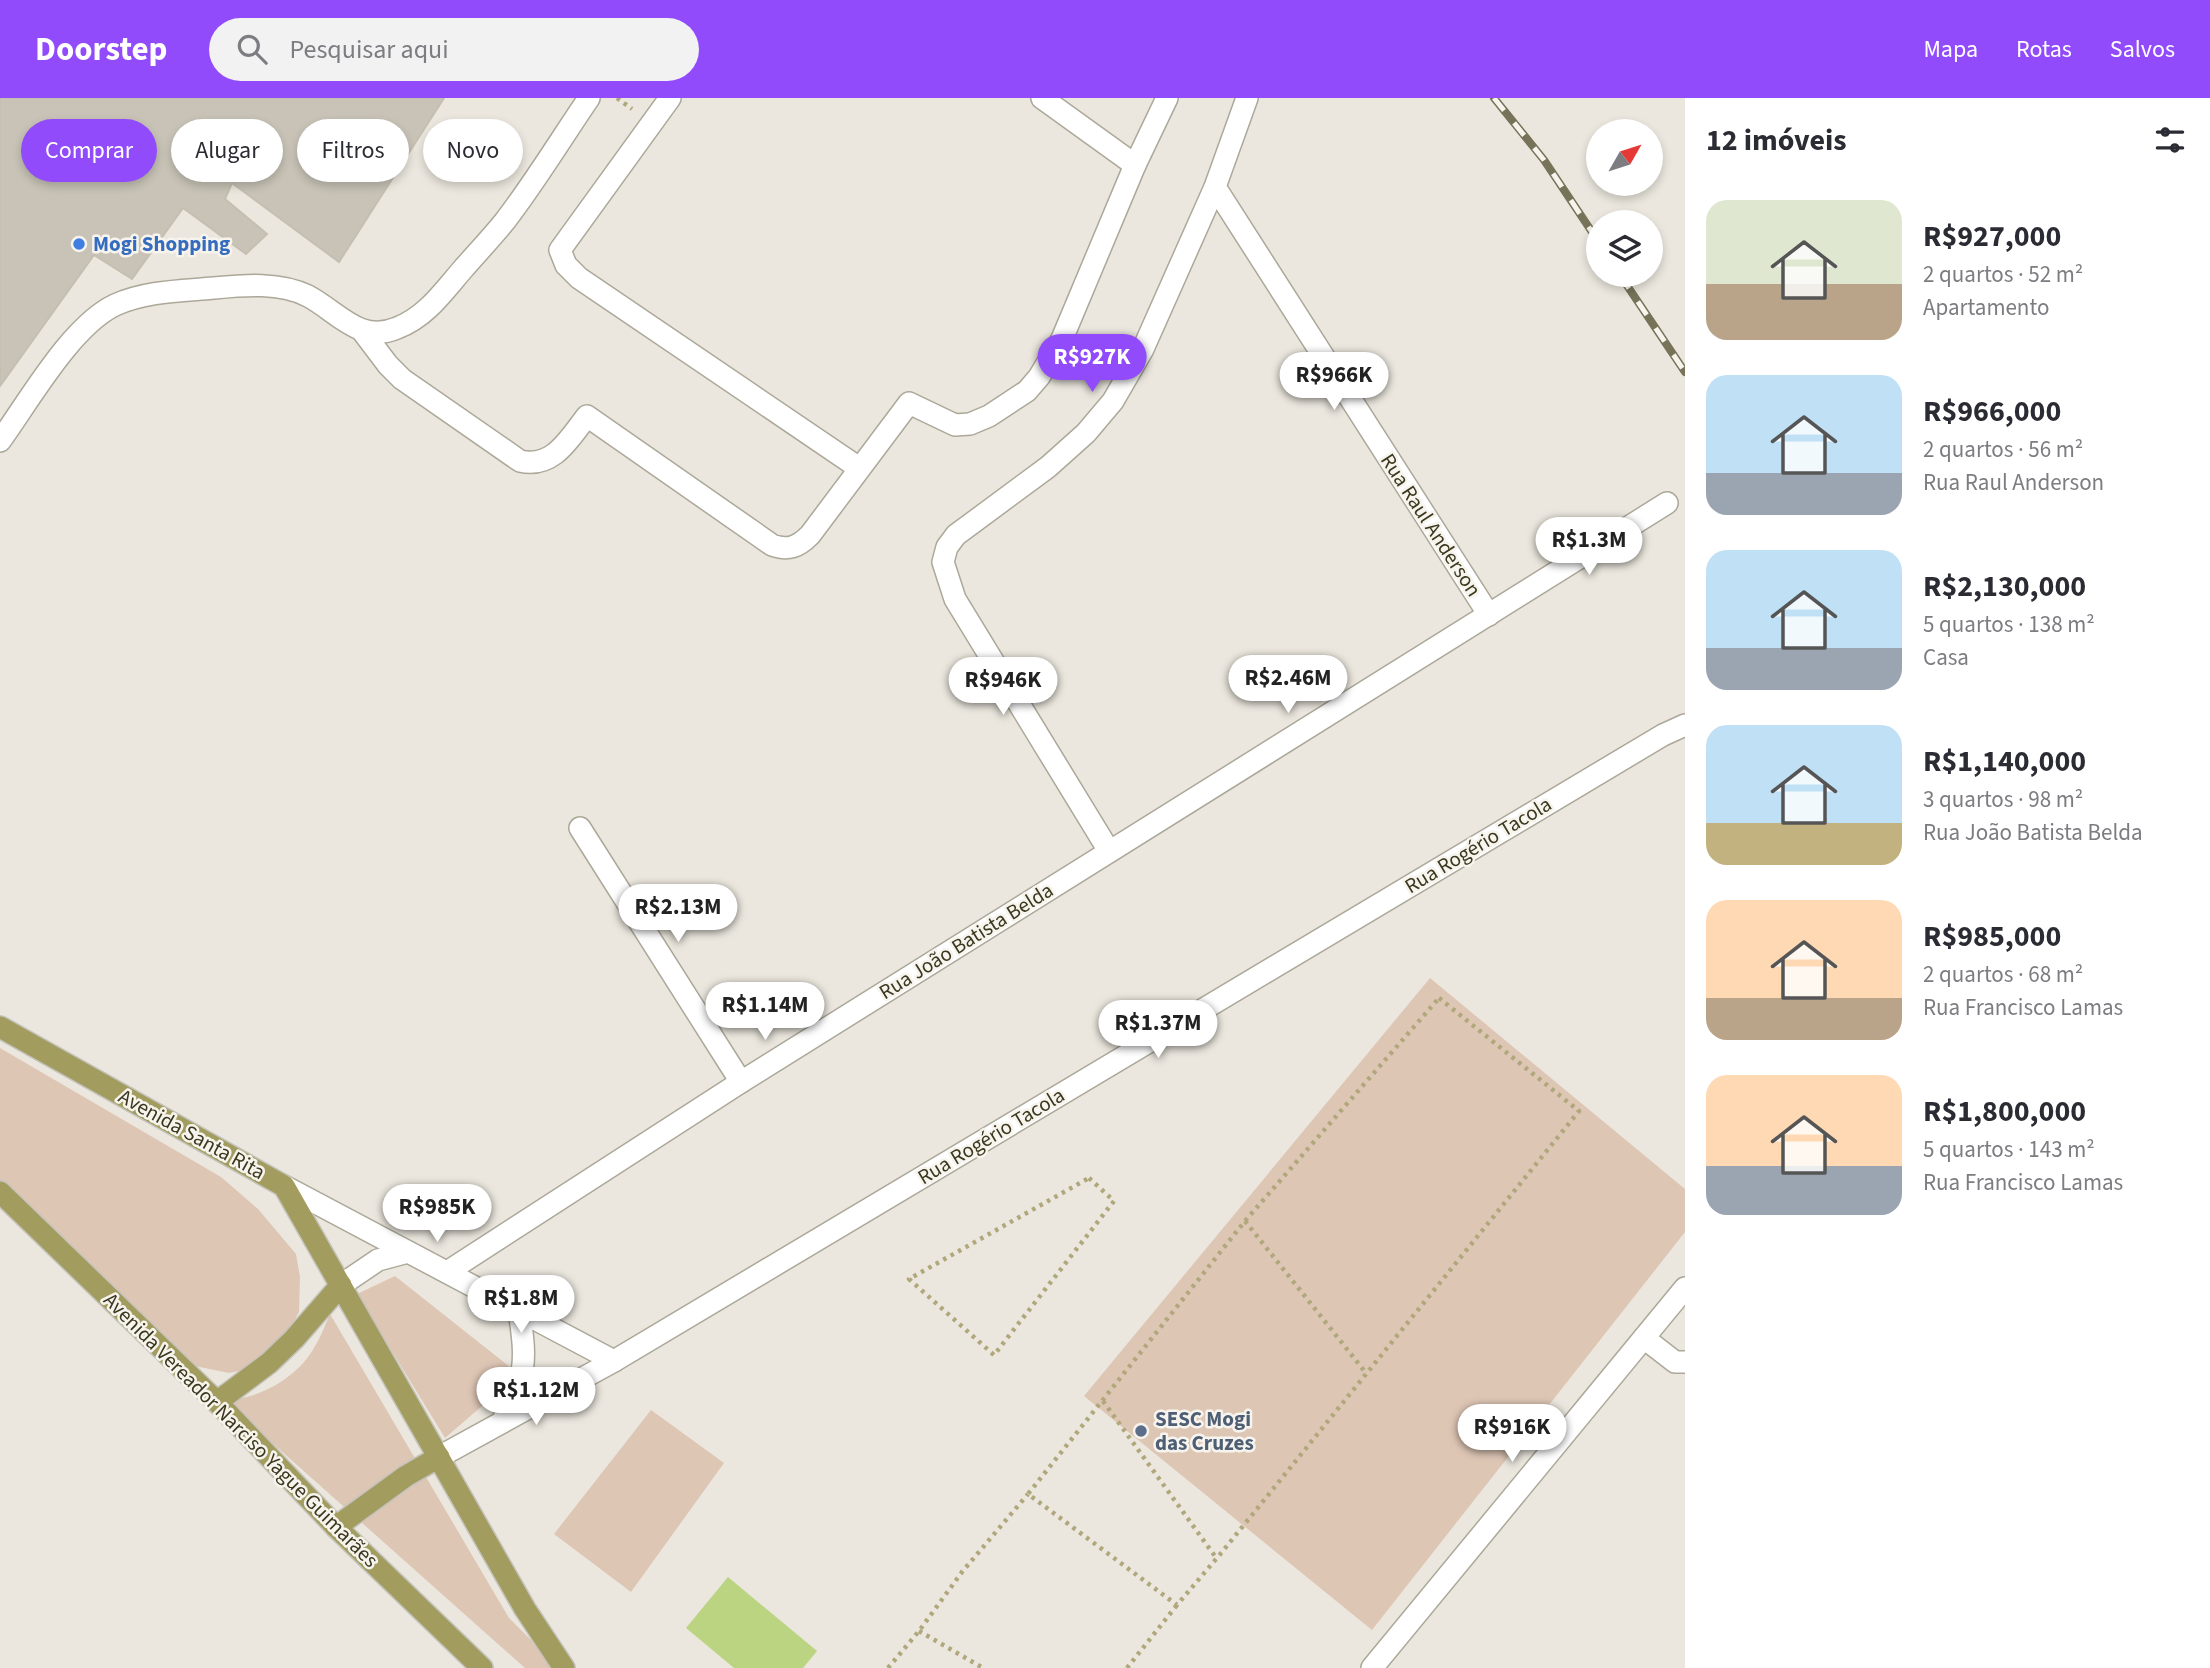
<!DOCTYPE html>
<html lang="pt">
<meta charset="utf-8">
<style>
body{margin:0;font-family:"Source Sans 3",sans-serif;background:#f2f2f3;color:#2b2b33;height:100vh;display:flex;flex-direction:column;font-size:26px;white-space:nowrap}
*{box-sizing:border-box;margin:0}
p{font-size:23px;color:#7c7c81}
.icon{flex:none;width:38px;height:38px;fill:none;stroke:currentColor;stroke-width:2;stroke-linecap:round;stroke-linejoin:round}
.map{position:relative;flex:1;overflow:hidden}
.side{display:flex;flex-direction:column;background:#fff;width:525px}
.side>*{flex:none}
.banner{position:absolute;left:21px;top:21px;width:665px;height:63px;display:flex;gap:14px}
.needle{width:46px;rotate:51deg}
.tools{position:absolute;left:1586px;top:21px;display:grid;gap:14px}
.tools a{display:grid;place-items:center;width:77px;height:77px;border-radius:50%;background:#fff;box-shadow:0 4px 10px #0003;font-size:35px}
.price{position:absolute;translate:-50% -60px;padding:0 16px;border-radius:24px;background:#fff;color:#222;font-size:23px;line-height:46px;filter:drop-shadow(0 2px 4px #0008)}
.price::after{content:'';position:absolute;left:50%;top:42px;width:21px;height:16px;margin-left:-10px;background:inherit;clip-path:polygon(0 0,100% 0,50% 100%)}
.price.selected{background:#924bfb;color:#fff}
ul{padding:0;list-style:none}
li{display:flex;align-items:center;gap:21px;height:175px;padding:0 21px}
li span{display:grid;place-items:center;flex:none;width:196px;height:140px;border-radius:21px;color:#555}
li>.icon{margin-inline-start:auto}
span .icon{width:84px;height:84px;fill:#fffc;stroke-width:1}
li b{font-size:30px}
h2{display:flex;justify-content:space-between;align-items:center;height:84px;padding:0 21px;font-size:30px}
.tag{padding:0 24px;border-radius:32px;background:#fff;box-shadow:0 4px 10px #0003;font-size:24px;line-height:63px}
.tag.selected{background:#924bfb;color:#fff}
header{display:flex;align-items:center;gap:42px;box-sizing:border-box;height:98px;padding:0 35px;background:#924bfb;color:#fff}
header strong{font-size:33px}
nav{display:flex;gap:38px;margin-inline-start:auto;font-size:24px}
.search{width:490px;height:63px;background:#f2f2f3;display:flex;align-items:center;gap:18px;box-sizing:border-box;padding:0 24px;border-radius:38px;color:#7c7c81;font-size:26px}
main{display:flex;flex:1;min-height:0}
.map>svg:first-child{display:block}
</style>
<header>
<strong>Doorstep</strong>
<div class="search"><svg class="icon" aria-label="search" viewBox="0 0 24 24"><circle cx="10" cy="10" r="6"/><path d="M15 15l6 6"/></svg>Pesquisar aqui</div>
<nav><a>Mapa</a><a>Rotas</a><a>Salvos</a></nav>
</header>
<main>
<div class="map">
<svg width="1685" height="1570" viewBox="0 0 1685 1570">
<rect width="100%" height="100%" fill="#ebe7de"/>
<g fill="#dec6b5">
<polygon points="1430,880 1685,1091 1685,1134 1372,1532 1084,1298"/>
<polygon points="0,950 221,1079 258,1111 296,1156 300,1179 299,1214 277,1254 250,1271 229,1275 185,1266 0,1083"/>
<polygon points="395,1178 519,1276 445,1340 357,1196"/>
<path d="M330,1216L509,1520L532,1543L553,1570H525L224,1302C258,1302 297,1280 314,1250C321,1239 325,1227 330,1216Z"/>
<polygon points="651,1312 724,1365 631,1494 554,1436"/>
</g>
<polygon fill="#bad481" points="728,1479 817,1553 803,1570 734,1570 686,1530"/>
<polygon fill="#c8c3b6" stroke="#c4bfb0" stroke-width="2" points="0,0 444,0 339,164 232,85 225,101 267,136 246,156 183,110 132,181 94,157 0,288"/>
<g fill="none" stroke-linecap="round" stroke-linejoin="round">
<g stroke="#aca899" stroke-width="24">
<g id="minor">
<polyline points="670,0 560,152 566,167 579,180 859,370"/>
<polyline points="1135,67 1167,0"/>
<polyline points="1215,89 1489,517"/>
<path d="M363,234L388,267L402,281L520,363C553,371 569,341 587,318L772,447C788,453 798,449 810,437L909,305L955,327L970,326L989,318L1027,293L1039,279L1062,241L1135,67L1042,0"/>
<path d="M0,343C29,303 71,228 115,207C146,193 181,193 214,190C245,187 280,184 308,198C338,214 360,246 397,230C426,219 443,194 463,171C477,155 492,139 505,123C535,84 561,41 589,0"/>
<polyline points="580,730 741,984"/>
<polyline points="1109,753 955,501 943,464 947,449 956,437 1048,369 1086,335 1113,303 1143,251 1215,89 1247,0"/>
<polyline points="284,1088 614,1263"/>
<polyline points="447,1174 741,984 1667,405"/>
<polyline points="341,1187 378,1162 408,1154"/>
<polyline points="1644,1240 1675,1264 1685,1264"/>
<path d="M502,1324C526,1275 527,1267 519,1212"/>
<polyline points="439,1359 614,1263 1663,637 1685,627"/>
<polyline points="1372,1570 1685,1190"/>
</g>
</g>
<g stroke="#c4c3bc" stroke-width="24">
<g id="major">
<polyline points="0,929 284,1088 525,1511 564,1570"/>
<polyline points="0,1094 217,1304 336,1429 482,1570"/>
<polyline points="217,1304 269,1265 294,1241 341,1187"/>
<polyline points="336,1429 406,1378 439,1359"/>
</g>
</g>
<g stroke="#b0a87c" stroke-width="4.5" stroke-dasharray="3.5 5" stroke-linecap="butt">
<polyline points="617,0 632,11"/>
<polygon points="1439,900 1579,1013 1222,1454 1177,1507 1028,1396 1245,1123"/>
<polygon points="1089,1080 1114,1103 994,1257 909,1181"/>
<polyline points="1245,1123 1366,1275"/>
<polyline points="1103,1303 1217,1461"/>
<polyline points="919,1533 983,1570"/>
<polyline points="888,1570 919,1533 962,1474 1028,1396"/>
<polyline points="1127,1570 1177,1507"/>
</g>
<use href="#minor" stroke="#fff" stroke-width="21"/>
<use href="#major" stroke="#a39c5f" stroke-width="21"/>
<g stroke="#777358" stroke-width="8">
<g id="rail">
<polyline points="1494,0 1544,62 1598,143"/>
<polyline points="1620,177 1685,274"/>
</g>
</g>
<use href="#rail" stroke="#f7f4ee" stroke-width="5" stroke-dasharray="16" stroke-linecap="butt"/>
</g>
<circle fill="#3f7fe0" stroke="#f7f4ee" stroke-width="2.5" cx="79" cy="146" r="7"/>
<circle fill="#5c6f8a" stroke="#f7f4ee" stroke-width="2.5" cx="1141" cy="1333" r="7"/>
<g text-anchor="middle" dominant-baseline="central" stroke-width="5" stroke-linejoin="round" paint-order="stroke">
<g font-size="21" font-weight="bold" fill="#366cbe" stroke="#f7f4ee" text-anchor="start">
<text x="93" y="146">Mogi Shopping</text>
</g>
<g font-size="21" fill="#3b381e" stroke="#f7f4ee">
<text transform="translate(1431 427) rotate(57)">Rua Raul Anderson</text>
<text transform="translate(1478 747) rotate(-31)">Rua Rogério Tacola</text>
<text transform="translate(966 843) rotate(-32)">Rua João Batista Belda</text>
<text transform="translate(192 1036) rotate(29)">Avenida Santa Rita</text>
<text transform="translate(991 1038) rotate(-31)">Rua Rogério Tacola</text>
<text transform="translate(241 1332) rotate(45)">Avenida Vereador Narciso Yague Guimarães</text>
</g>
<g font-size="21" font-weight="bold" fill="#4e5e75" stroke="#f7f4ee" text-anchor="start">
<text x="1155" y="1321">SESC Mogi<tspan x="1155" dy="24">das Cruzes</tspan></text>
</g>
</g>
</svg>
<div class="tools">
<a><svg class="needle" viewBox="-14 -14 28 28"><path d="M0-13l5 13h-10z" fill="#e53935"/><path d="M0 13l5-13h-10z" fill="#7c7c81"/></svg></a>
<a><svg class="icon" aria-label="layers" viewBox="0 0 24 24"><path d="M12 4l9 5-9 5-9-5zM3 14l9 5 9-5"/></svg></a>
</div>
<b class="price selected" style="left:1092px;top:296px">R$927K</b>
<b class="price" style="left:1334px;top:314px">R$966K</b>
<b class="price" style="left:1589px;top:479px">R$1.3M</b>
<b class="price" style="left:1288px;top:617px">R$2.46M</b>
<b class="price" style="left:1003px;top:619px">R$946K</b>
<b class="price" style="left:678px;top:846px">R$2.13M</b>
<b class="price" style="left:765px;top:944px">R$1.14M</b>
<b class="price" style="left:1158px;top:962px">R$1.37M</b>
<b class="price" style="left:437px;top:1146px">R$985K</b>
<b class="price" style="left:521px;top:1237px">R$1.8M</b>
<b class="price" style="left:536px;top:1329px">R$1.12M</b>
<b class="price" style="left:1512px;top:1366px">R$916K</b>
<div class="banner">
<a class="tag selected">Comprar</a>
<a class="tag">Alugar</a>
<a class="tag">Filtros</a>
<a class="tag">Novo</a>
</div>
</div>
<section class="side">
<h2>12 imóveis<svg class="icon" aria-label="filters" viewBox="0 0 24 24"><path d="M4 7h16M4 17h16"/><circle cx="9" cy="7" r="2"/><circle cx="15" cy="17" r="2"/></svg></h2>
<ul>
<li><span style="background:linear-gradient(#dfe7d0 60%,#b9a48a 0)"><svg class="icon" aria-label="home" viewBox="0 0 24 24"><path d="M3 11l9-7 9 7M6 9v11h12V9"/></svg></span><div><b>R$927,000</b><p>2 quartos · 52 m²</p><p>Apartamento</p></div></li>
<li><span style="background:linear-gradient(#bfe0f5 70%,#9aa5b1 0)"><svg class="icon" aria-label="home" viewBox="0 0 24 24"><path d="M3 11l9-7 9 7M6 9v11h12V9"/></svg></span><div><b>R$966,000</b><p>2 quartos · 56 m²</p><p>Rua Raul Anderson</p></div></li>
<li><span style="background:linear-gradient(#bfe0f5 70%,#9aa5b1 0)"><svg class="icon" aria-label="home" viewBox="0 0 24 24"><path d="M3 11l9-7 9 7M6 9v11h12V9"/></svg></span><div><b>R$2,130,000</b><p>5 quartos · 138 m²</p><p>Casa</p></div></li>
<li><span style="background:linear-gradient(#bfe0f5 70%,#c2b280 0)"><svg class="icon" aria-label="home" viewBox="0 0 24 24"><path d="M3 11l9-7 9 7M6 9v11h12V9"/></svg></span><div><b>R$1,140,000</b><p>3 quartos · 98 m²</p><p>Rua João Batista Belda</p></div></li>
<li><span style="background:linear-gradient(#ffd9b3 70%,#b9a48a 0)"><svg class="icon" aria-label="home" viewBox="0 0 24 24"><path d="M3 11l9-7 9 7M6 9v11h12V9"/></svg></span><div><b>R$985,000</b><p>2 quartos · 68 m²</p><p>Rua Francisco Lamas</p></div></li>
<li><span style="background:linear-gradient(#ffd9b3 65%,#9aa5b1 0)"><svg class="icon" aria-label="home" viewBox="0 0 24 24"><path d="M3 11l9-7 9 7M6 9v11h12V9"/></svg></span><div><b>R$1,800,000</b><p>5 quartos · 143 m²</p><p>Rua Francisco Lamas</p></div></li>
</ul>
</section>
</main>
